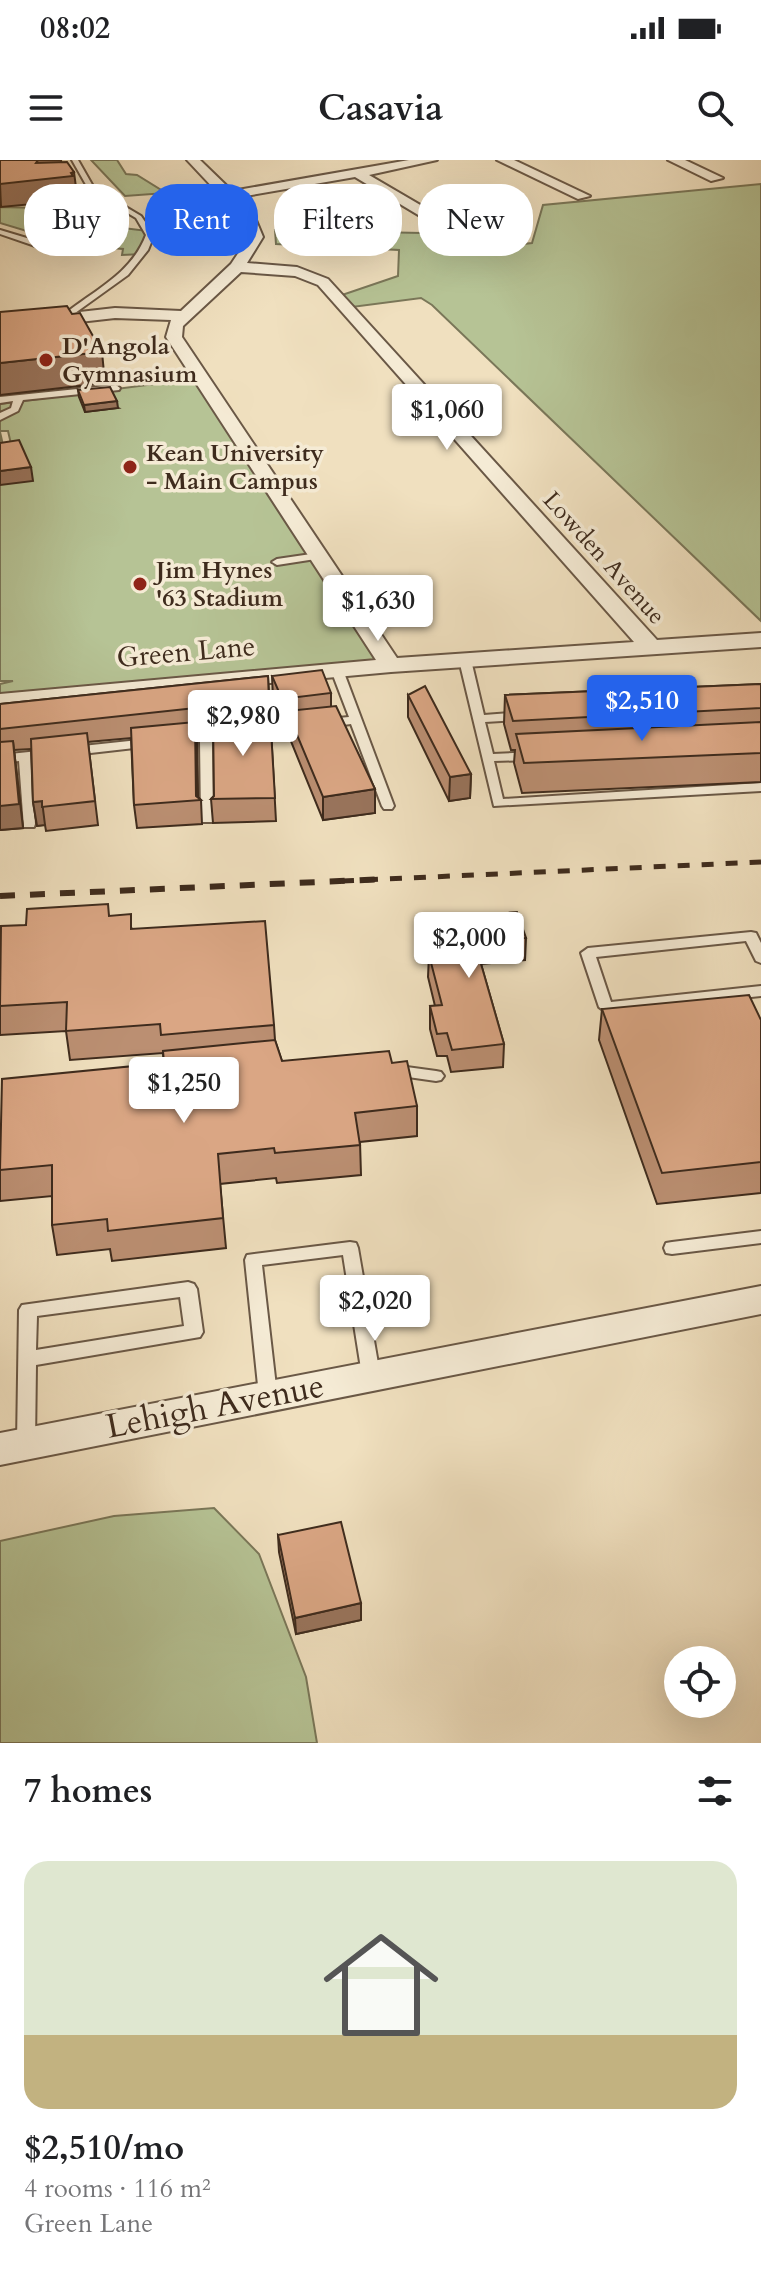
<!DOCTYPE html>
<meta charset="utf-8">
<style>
body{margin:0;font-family:Cardo,serif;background:#f6f6f6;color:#202124;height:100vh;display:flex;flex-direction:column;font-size:30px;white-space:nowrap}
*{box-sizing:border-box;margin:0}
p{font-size:26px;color:#757577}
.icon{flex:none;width:44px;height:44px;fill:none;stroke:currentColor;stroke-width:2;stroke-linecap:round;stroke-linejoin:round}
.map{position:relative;height:1583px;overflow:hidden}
.details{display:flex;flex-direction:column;background:#fff;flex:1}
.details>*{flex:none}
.top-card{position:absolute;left:24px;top:24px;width:714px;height:72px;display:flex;gap:16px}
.controls{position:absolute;left:664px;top:1486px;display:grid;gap:16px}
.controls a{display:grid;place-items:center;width:72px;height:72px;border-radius:50%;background:#fff;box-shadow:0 8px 32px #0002;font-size:40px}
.price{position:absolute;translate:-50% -68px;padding:0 18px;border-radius:8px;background:#fff;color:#222;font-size:26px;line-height:52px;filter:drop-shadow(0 2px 4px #0008)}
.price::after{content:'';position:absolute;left:50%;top:48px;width:24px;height:18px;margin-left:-12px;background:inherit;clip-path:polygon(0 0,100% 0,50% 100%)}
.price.current{background:#2563eb;color:#fff}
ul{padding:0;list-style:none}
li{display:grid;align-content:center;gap:16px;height:424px;padding:0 24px}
li span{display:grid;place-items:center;height:248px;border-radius:24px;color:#555}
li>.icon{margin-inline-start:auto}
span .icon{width:144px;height:144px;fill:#fffc;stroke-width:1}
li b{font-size:34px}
h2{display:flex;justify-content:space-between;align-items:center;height:96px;padding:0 24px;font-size:34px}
.pill{padding:0 28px;border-radius:32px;background:#fff;box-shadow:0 8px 32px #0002;font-size:28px;line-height:72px}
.pill.current{background:#2563eb;color:#fff}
.status{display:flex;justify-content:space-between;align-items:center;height:56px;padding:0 40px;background:#fff;direction:ltr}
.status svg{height:22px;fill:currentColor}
header{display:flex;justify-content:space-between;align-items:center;height:104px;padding:0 24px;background:#fff;font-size:36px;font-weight:700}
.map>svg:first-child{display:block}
</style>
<div class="status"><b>08:02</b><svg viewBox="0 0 49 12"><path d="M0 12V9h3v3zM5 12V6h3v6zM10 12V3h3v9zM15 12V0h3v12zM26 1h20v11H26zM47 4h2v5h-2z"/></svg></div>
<header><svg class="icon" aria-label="menu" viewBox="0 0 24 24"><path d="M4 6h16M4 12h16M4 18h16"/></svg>Casavia<svg class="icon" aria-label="search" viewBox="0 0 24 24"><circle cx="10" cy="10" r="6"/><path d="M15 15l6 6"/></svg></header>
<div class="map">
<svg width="761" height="1583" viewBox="0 0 761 1583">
<rect width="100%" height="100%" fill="#f0e0bf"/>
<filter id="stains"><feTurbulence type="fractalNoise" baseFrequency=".0025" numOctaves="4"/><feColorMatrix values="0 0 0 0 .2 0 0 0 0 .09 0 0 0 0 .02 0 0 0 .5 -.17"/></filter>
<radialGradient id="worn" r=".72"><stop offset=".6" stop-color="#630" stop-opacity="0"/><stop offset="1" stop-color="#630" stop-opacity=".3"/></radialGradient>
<g fill="#b6c395" stroke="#7a7759" stroke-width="2">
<polygon points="91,0 117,0 126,14 137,15 166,33 125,36"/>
<polygon points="761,24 761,461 432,145 421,138 352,147 342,135 398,116 399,90 276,84 275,70 422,73 459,91 532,83 543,45"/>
<polygon points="68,44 109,51 123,61 115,67 148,71 143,94 122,95 123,89 42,82 55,75 79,75 77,69 82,65 79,63 30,72 0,63 0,47 41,48"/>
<polygon points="201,218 391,505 0,543 0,524 13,521 0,521 0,272 3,285 11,284 8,271 0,271 0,244"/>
<polygon points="214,1348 259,1394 306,1517 317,1583 0,1583 0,1381 114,1356"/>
</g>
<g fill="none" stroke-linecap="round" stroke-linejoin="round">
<g stroke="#6a5846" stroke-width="4">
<g id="service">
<path d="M72,0H78L94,28L141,56L154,75L148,90L128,115L64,161H61V157C92,131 131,115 146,75L136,58L89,30Z"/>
<polygon points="0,70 50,85 51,87 44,89 0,74"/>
<polygon points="116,225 120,228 119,230 23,240 18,251 0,260 0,253 11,248 13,241 0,243 0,237"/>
<polygon points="318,393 323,396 322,398 277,405 272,402 277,399"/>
<polygon points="465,497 471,500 484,555 521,552 527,556 521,560 485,562 493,594 533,592 539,596 533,600 494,601 503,639 761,623 761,631 494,646 459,500"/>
<polygon points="337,507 343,510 394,646 392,649 384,649 382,646 351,564 327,567 321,563 327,559 349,557 331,510"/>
<polygon points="307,562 311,563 311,569 252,576 246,572 252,568"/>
<polygon points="231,570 237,574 235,577 212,579 213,659 212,662 202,662 201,659 200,581 180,583 174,579 180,575"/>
<polygon points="148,579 152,580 154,583 152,586 73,595 67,591 73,587"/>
<polygon points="48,590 54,594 52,597 31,599 35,664 34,667 24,667 19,601 0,603 0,595"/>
<polygon points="751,772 756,773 761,783 761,803 756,801 746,781 596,797 611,842 761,826 761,836 606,852 599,847 581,793 588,788"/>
<polygon points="392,905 436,911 441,912 444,916 441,920 436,921 387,914 384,910 387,906"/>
<polygon points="761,1071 761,1083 672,1094 666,1093 664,1088 666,1083 672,1082"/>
<polygon points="350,1082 356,1083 358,1088 380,1215 377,1220 371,1222 365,1220 362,1215 343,1095 262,1105 277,1235 274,1240 268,1243 262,1240 259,1235 245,1100 247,1095"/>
<path d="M188,1122L194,1124L197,1129L203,1172L200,1177L36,1205L35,1283L33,1289L26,1291L19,1289L17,1283L19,1150L22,1145ZM180,1137L184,1166L36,1190L37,1156Z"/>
</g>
</g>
<g stroke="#6a5846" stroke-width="4">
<g id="minor">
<path d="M187,0H200L232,31L409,0H437L369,15L475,77V83H465L355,17L240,37L253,53L263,77L247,103L297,107L328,119L657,480L761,473V487L391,512L0,548V534L376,500L166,177L171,160L115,158L0,171V161L115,148L181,151L231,104L249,77L240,55L226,40L156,50V44L218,33ZM241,112L295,116L318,125L634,482L397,498L182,177L183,166Z"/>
<polygon points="497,0 514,0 590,36 578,39"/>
<polygon points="668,0 685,0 723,18 711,21"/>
<polygon points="761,1126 761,1154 0,1305 0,1273"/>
</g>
</g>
<use href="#service" fill="#f5ebd5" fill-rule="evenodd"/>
<use href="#minor" fill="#f5ebd5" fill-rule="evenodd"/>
<polyline stroke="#3e2b1d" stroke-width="5" stroke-dasharray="12 12" stroke-linecap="butt" points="342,721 761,702"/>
<polyline stroke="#3e2b1d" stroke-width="6" stroke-dasharray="15 15" stroke-linecap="butt" points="0,736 386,719"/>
</g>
<g fill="#bb8f72" stroke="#3e2b1d" stroke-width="2">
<polygon points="78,230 118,248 85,252 79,237"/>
<polygon points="268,516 276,661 213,663 211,639 214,636 214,569 196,571 198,637 201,640 202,664 137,668 134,645 131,578 88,582 98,665 46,671 45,665 37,666 33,642 31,589 14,590 23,668 0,670 0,544"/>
<polygon points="272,516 331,533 331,546 375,629 375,653 323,660 288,574 287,561 283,561 273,538"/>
<polygon points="761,524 761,622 522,633 514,603 515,590 511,590 504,564 505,535"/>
<polygon points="408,535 471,614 470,638 449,641 408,557"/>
<polygon points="109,756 133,769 274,865 275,880 282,901 392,903 417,946 417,976 360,982 361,1015 277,1023 276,1018 220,1024 226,1088 112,1101 110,1089 57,1095 52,1065 52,1036 0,1041 0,986 164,903 163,893 70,900 66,871 0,875 0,777 26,765"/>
<polygon points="441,759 526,778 525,800 481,804 504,884 503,907 451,912 447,896 437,896 430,869 430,846 435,846 428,817 429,795 444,794 440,781"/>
<polygon points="602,849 761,860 761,1033 657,1044 599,880"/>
<polygon points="278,1375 361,1443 361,1460 296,1474 279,1392"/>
</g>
<g fill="#99745c" stroke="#3e2b1d" stroke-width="2">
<polygon points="38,0 61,0 63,16 74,12 77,35 75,36 76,40 1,47 0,24 36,3"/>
<polygon points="102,192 105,223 0,235 0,203"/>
<polygon points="117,241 118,248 85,252 84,245"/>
<polygon points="31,307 33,321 0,325 0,311"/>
<polygon points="195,562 197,584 198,640 196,640"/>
<polygon points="13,581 23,668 0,670 0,646"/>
<polygon points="471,614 470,638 449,641 450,617"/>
<polygon points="375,629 375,653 323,660 323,637"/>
<polygon points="42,641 45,665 37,666 33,642"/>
<polygon points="361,1443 361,1460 296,1474 295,1458"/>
</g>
<g fill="#daa684" stroke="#3e2b1d" stroke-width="2">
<polygon points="0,0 38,0 36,3 67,2 74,12 71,13 73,16 0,24"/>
<polygon points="67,146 72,154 80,153 102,192 0,203 0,152"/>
<polygon points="110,227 117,241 84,245 78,230"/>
<polygon points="19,280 31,307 0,311 0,283"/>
<polygon points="322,510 331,533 282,539 272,516"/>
<polygon points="268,516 269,540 0,569 0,544"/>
<polygon points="761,524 761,548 513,561 505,535"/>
<polygon points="425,526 471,614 450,617 408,535"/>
<polygon points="336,546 375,629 323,637 287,551"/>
<polygon points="270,553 275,638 211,639 214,636 213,559"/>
<polygon points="195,562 196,636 201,640 134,645 131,568"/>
<polygon points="761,562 761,593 524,603 516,574"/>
<polygon points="87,573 95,641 42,647 42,641 33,642 31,579"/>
<polygon points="13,581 19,644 0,646 0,582"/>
<polygon points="108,744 109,756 131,754 131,769 265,761 274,865 161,875 160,864 66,871 67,842 0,846 1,766 26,765 27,749"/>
<polygon points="517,752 526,778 475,783 504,884 452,890 447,873 437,874 430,846 442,845 429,795 451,793 441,759"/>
<polygon points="749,835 761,860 761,1002 662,1013 602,849"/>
<polygon points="275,880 282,901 389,891 392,903 407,901 417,946 355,953 360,985 275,993 274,988 218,994 223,1058 108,1071 107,1059 52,1065 52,1005 0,1010 2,919 164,903 163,891"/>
<polygon points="341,1362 361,1443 295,1458 278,1375"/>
</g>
<g fill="#8f2418" stroke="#f5ebd5" stroke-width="3">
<circle cx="46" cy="200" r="8"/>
<circle cx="130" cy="307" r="8"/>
<circle cx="140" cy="424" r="8"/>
</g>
<g text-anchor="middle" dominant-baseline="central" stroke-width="7" stroke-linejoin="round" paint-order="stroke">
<g font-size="24" font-weight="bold" fill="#3e2b1d" stroke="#f5ebd5" text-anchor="start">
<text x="62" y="186">D'Angola<tspan x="62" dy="28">Gymnasium</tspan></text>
<text x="146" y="293">Kean University<tspan x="146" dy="28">- Main Campus</tspan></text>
<text x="156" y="410">Jim Hynes<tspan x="156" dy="28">'63 Stadium</tspan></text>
</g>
<g font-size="24" fill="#3e2b1d" stroke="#f5ebd5">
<text transform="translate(604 398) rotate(48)">Lowden Avenue</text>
</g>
<g font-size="28" fill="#3e2b1d" stroke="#f5ebd5">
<text transform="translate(186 492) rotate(-5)">Green Lane</text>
</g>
<g font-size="34" fill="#3e2b1d" stroke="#f5ebd5">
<text transform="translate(215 1246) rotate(-11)">Lehigh Avenue</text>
</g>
</g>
<rect width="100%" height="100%" filter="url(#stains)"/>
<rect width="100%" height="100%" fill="url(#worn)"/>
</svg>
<div class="controls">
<a><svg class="icon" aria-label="locate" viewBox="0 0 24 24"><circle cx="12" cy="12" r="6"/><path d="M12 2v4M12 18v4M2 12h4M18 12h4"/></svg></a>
</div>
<b class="price" style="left:447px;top:292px">$1,060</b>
<b class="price" style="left:378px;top:483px">$1,630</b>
<b class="price current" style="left:642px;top:583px">$2,510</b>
<b class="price" style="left:243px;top:598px">$2,980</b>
<b class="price" style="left:469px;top:820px">$2,000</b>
<b class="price" style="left:184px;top:965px">$1,250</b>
<b class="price" style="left:375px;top:1183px">$2,020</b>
<div class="top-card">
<a class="pill">Buy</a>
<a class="pill current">Rent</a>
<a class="pill">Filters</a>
<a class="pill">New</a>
</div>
</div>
<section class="details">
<h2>7 homes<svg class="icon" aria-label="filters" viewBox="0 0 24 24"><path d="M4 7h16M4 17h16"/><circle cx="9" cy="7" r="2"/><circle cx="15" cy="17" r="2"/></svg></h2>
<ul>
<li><span style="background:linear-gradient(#dfe7d0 70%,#c2b280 0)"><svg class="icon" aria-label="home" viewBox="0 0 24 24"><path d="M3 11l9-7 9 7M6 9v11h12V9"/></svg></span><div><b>$2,510/mo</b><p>4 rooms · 116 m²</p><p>Green Lane</p></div></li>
</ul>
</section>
